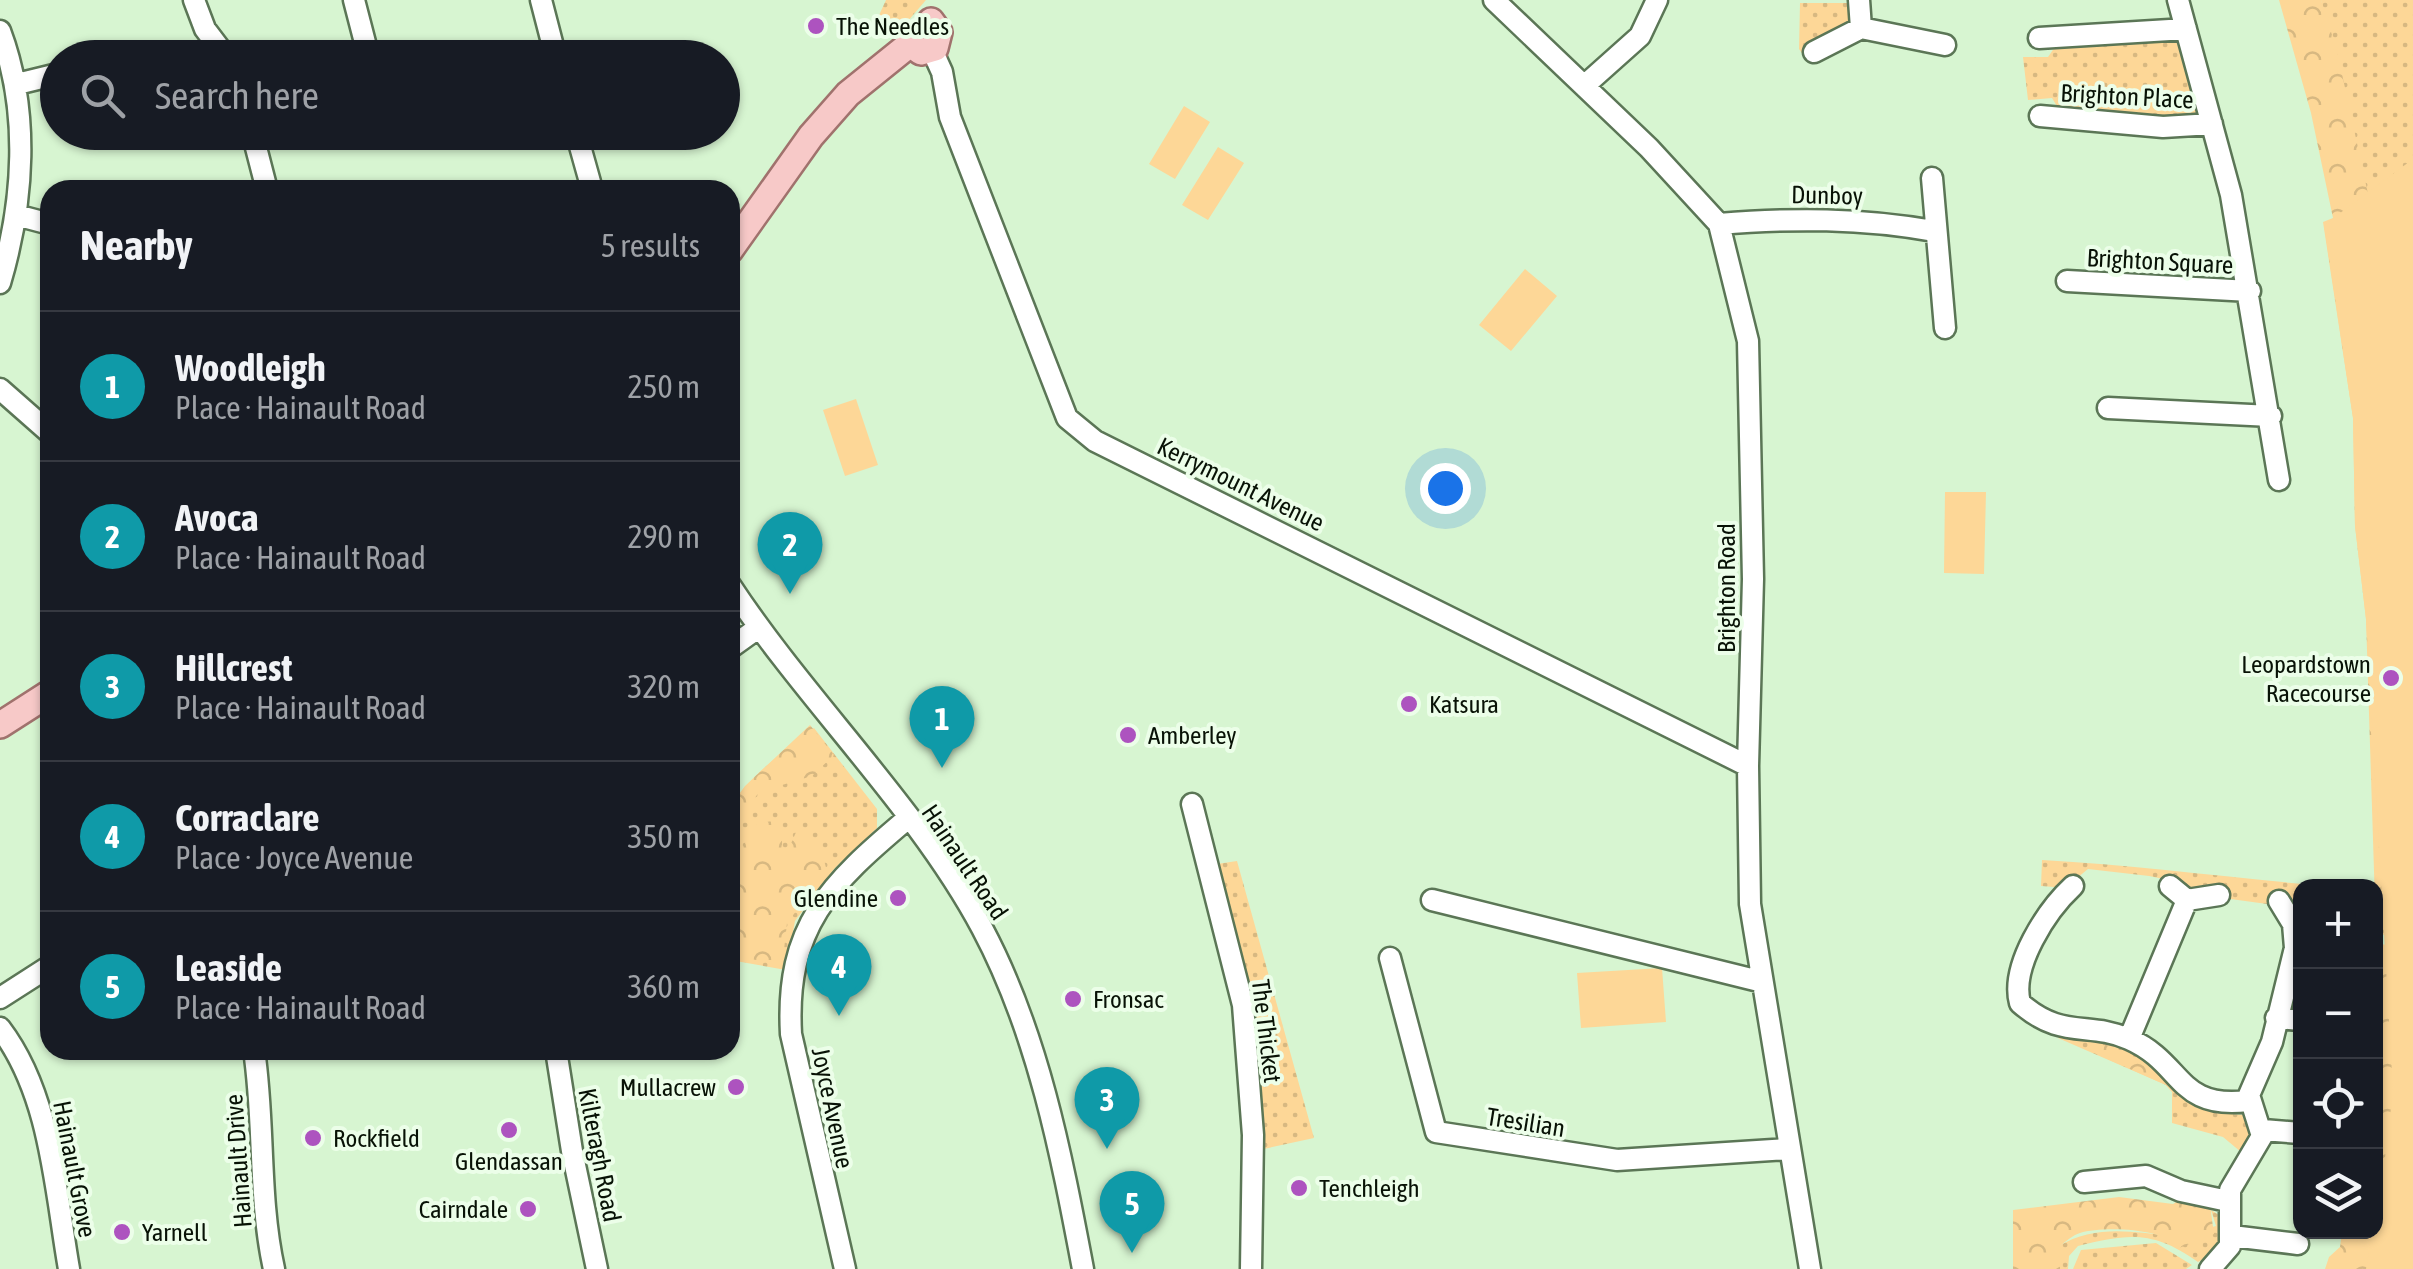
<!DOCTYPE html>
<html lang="en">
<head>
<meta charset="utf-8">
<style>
  :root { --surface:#171b24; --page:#242831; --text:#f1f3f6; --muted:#9ea1a6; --line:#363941; --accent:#7c3aed }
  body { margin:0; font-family:"Asap Condensed",sans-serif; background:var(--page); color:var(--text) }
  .controls { position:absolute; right:30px; bottom:30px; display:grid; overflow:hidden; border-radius:20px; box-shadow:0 2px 8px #0004 }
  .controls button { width:90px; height:90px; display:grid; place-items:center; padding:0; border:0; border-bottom:2px solid var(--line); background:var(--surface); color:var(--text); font:50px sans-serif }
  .you { position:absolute; left:1445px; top:488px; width:35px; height:35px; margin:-25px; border:8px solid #fff; border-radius:50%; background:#1a73e8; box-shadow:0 0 0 15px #1a73e833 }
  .badge { display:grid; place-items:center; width:65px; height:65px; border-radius:50%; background:var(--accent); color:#fff; font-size:32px; font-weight:700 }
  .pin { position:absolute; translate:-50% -82px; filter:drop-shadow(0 2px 5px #0008) }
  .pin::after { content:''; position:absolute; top:52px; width:35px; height:30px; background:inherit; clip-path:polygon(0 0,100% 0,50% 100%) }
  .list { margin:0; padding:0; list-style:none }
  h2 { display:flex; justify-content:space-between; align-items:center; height:130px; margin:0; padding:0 40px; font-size:42px }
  h2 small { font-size:32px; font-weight:400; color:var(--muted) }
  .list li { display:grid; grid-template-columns:65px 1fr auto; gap:30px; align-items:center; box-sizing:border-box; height:150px; padding:0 40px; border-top:2px solid var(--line) }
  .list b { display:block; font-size:38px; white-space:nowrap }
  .list p { margin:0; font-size:32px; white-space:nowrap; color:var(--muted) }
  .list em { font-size:32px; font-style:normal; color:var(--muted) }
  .icon { flex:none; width:55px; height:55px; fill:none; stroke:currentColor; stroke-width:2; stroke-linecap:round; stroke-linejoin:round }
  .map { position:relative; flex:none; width:2413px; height:1269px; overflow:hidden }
  .search { position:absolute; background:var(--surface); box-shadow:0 2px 8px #0004; left:40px; top:40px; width:700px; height:110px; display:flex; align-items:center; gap:25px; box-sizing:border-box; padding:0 35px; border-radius:55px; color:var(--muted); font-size:38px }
  .panel { position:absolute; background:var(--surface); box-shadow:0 2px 8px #0004; left:40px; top:180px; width:700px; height:880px; border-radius:30px }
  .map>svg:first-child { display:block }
</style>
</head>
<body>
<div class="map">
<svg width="2413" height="1269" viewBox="0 0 2413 1269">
  <defs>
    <pattern id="grass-dots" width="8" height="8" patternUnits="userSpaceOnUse" patternTransform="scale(2.5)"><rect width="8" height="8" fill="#fdd797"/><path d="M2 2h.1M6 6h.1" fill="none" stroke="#d7b881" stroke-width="1.8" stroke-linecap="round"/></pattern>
    <pattern id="forest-crowns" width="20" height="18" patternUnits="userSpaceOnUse" patternTransform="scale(2.5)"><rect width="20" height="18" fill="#fdd797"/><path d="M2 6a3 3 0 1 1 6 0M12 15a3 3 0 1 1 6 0" fill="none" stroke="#d7b881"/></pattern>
  </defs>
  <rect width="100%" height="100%" fill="#d7f5d1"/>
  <path fill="url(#grass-dots)" d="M886 0H926L895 36 875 24Z
    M2321 0H2413V686Z
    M1800 3H1850L1866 17 1809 44 1804 56 1799 49Z
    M2176 40 2200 111 2186 121 2060 111 2052 98 2028 100 2023 57H2048L2057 44Z
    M814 728 877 809V828L834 869 795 921 786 970 730 960V808C749 775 784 752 814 728Z
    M2042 860C2137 865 2231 878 2325 886H2300V910L2286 895 2267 904 2194 894 2173 881 2149 876 2088 869 2054 897V887L2041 886Z
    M1237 861 1314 1138 1259 1150 1217 864Z
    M2060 1034 2117 1042 2232 1114 2246 1115 2252 1136 2241 1152 2223 1137 2172 1123V1092L2166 1085 2058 1038Z
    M2211 1210 2219 1215C2223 1236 2219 1252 2198 1262 2154 1231 2130 1233 2078 1246L2069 1256 2068 1269H2060L2059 1246C2092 1225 2132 1231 2169 1236 2183 1238 2203 1229 2216 1226Z
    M2156 1243 2192 1265 2186 1269H2073L2081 1250Z"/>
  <path fill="url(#forest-crowns)" d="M2279 0H2321L2337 51 2383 263 2413 686V997L2403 1098 2376 1229V948L2377 944 2407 946 2408 937 2376 934 2366 619 2355 526 2353 418 2323 222 2333 218 2311 113Z
    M810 725 834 755 812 776 759 792 730 834V807L745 786Z
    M773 821 782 838V850L789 848 797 830 820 846 827 871 787 923 783 959 777 964 730 955C730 897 722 873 758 823Z
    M2103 1045 2127 1049 2132 1056 2151 1063C2156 1077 2166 1080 2172 1092L2166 1085 2085 1049Z
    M2119 1197 2173 1204 2183 1198 2210 1205 2214 1234 2179 1248C2165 1228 2104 1226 2080 1233 2073 1235 2065 1242 2060 1246V1269H2013V1210Z
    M2342 1232H2375L2368 1269H2325L2329 1257 2340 1247Z"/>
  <path fill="#fdd797" d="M1184 106 1210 122 1175 179 1149 164Z
    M1218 147 1244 163 1208 220 1182 205Z
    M2413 159V1269H2366L2372 1232H2376L2393 1091 2366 619 2355 526 2353 418 2324 225Z
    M1525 269 1557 296 1511 351 1479 325Z
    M856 399 878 465 845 476 823 410Z
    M1945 492H1986L1984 574 1944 573Z
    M1662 968 1666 1022 1581 1028 1577 973Z"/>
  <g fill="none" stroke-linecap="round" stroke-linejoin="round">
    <g stroke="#5b7656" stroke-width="25">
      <path id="minor" d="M194 0 205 29 227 58
        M354 0 369 58
        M541 0 556 58
        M1494 0 1649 148 1719 224 1748 341 1753 579 1748 766 1750 904 1810 1269
        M1859 0 1861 28
        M2178 0 2231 195 2279 480
        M0 31C30 111 24 202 0 283
        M2039 38 2186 29
        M932 50 942 72 950 117 1067 418 1095 441 1748 766
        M1814 52 1861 28 1945 45
        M17 84 58 74
        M1584 86 1640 36 1657 0
        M2040 116 2163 127 2212 124
        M252 132 267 190
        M388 132 389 137
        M576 132 590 182
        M1932 178 1945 328
        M16 215 50 224
        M1719 224C1793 218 1861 218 1934 231
        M2067 281 2250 291
        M0 389 50 433
        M2108 408 2271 416
        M730 585C806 701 918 808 982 928 1038 1033 1061 1153 1083 1269
        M730 648 758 628
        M1192 804 1243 1005 1253 1135 1251 1269
        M2073 886C2047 910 2010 966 2020 1003 2062 1040 2088 1021 2129 1039 2184 1063 2176 1110 2248 1101
        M2170 886 2187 900 2219 895
        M1432 900 1759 981
        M1390 958 1436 1132 1617 1160 1788 1149
        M0 998 50 966
        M2276 1018 2300 1020
        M0 1028C51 1095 55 1189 69 1269
        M2129 1039 2187 900
        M254 1050C265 1123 258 1196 274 1269
        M556 1050 572 1151 597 1269
        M2263 1130 2300 1133
        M2084 1182 2146 1176 2181 1191 2228 1201
        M2232 1236 2298 1244
        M845 1269 791 1034C785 926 830 884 907 819
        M2210 1269 2230 1246V1190L2262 1136 2249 1095 2272 1042 2295 948 2293 924 2279 901"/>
    </g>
    <g stroke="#a0726d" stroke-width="30">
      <path id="major" d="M910 44 921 52 935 48 939 32 931 21
        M730 250 811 136 848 94 910 44
        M0 725 50 693"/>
    </g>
    <use href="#minor" stroke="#fff" stroke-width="20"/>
    <use href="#major" stroke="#f7c9c8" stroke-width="25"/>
  </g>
  <g fill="#ad53bf" stroke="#ecfee9" stroke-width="4">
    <circle cx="816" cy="26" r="10"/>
    <circle cx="2391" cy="678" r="10"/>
    <circle cx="1409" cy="704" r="10"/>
    <circle cx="1128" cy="735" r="10"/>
    <circle cx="898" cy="898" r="10"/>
    <circle cx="1073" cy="999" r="10"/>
    <circle cx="736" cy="1087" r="10"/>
    <circle cx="509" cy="1130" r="10"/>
    <circle cx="313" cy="1138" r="10"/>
    <circle cx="1299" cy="1188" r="10"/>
    <circle cx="528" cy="1209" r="10"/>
    <circle cx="122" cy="1232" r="10"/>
  </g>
  <g text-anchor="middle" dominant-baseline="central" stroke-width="8" stroke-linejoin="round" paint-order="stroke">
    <g font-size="25" fill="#081206" stroke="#ecfee9" text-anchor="start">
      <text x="836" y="26">The Needles</text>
      <text x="2371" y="664" text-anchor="end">Leopardstown<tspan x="2371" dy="29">Racecourse</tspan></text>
      <text x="1429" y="704">Katsura</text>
      <text x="1148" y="735">Amberley</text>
      <text x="878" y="898" text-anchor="end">Glendine</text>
      <text x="1093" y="999">Fronsac</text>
      <text x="716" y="1087" text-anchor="end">Mullacrew</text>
      <text x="333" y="1138">Rockfield</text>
      <text x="509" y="1161" text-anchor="middle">Glendassan</text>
      <text x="1319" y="1188">Tenchleigh</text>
      <text x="508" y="1209" text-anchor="end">Cairndale</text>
      <text x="142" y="1232">Yarnell</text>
    </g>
    <g font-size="25" fill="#081206" stroke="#ecfee9">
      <text transform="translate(2127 96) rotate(3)">Brighton Place</text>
      <text transform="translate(1827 195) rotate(1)">Dunboy</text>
      <text transform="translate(2160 261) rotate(3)">Brighton Square</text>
      <text transform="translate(1241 484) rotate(26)">Kerrymount Avenue</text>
      <text transform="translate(1726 588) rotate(-90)">Brighton Road</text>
      <text transform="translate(965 862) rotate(56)">Hainault Road</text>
      <text transform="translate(1267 1031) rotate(83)">The Thicket</text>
      <text transform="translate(833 1108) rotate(78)">Joyce Avenue</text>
      <text transform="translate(1526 1122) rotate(9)">Tresilian</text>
      <text transform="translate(600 1155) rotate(79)">Kilteragh Road</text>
      <text transform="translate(238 1161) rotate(-94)">Hainault Drive</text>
      <text transform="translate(75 1169) rotate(79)">Hainault Grove</text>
    </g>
  </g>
</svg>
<div class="controls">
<button>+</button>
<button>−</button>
<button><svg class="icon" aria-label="locate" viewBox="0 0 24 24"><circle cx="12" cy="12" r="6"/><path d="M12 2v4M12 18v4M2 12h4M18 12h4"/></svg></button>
<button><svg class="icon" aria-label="layers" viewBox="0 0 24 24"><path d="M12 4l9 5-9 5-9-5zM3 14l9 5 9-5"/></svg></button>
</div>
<div class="you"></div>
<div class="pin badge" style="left:942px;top:768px;background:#0f9aa8">1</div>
<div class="pin badge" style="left:790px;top:594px;background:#0f9aa8">2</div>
<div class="pin badge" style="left:1107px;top:1149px;background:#0f9aa8">3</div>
<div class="pin badge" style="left:839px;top:1016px;background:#0f9aa8">4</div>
<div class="pin badge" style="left:1132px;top:1253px;background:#0f9aa8">5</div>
<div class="search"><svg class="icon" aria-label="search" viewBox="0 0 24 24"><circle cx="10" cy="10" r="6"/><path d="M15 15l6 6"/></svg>Search here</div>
<section class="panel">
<h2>Nearby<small>5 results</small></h2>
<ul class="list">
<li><span class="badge" style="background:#0f9aa8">1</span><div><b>Woodleigh</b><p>Place · Hainault Road</p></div><em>250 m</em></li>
<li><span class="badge" style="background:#0f9aa8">2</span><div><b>Avoca</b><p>Place · Hainault Road</p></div><em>290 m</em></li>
<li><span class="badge" style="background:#0f9aa8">3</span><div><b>Hillcrest</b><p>Place · Hainault Road</p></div><em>320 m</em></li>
<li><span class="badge" style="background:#0f9aa8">4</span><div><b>Corraclare</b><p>Place · Joyce Avenue</p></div><em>350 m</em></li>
<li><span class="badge" style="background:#0f9aa8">5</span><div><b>Leaside</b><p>Place · Hainault Road</p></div><em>360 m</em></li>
</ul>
</section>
</div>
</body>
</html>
